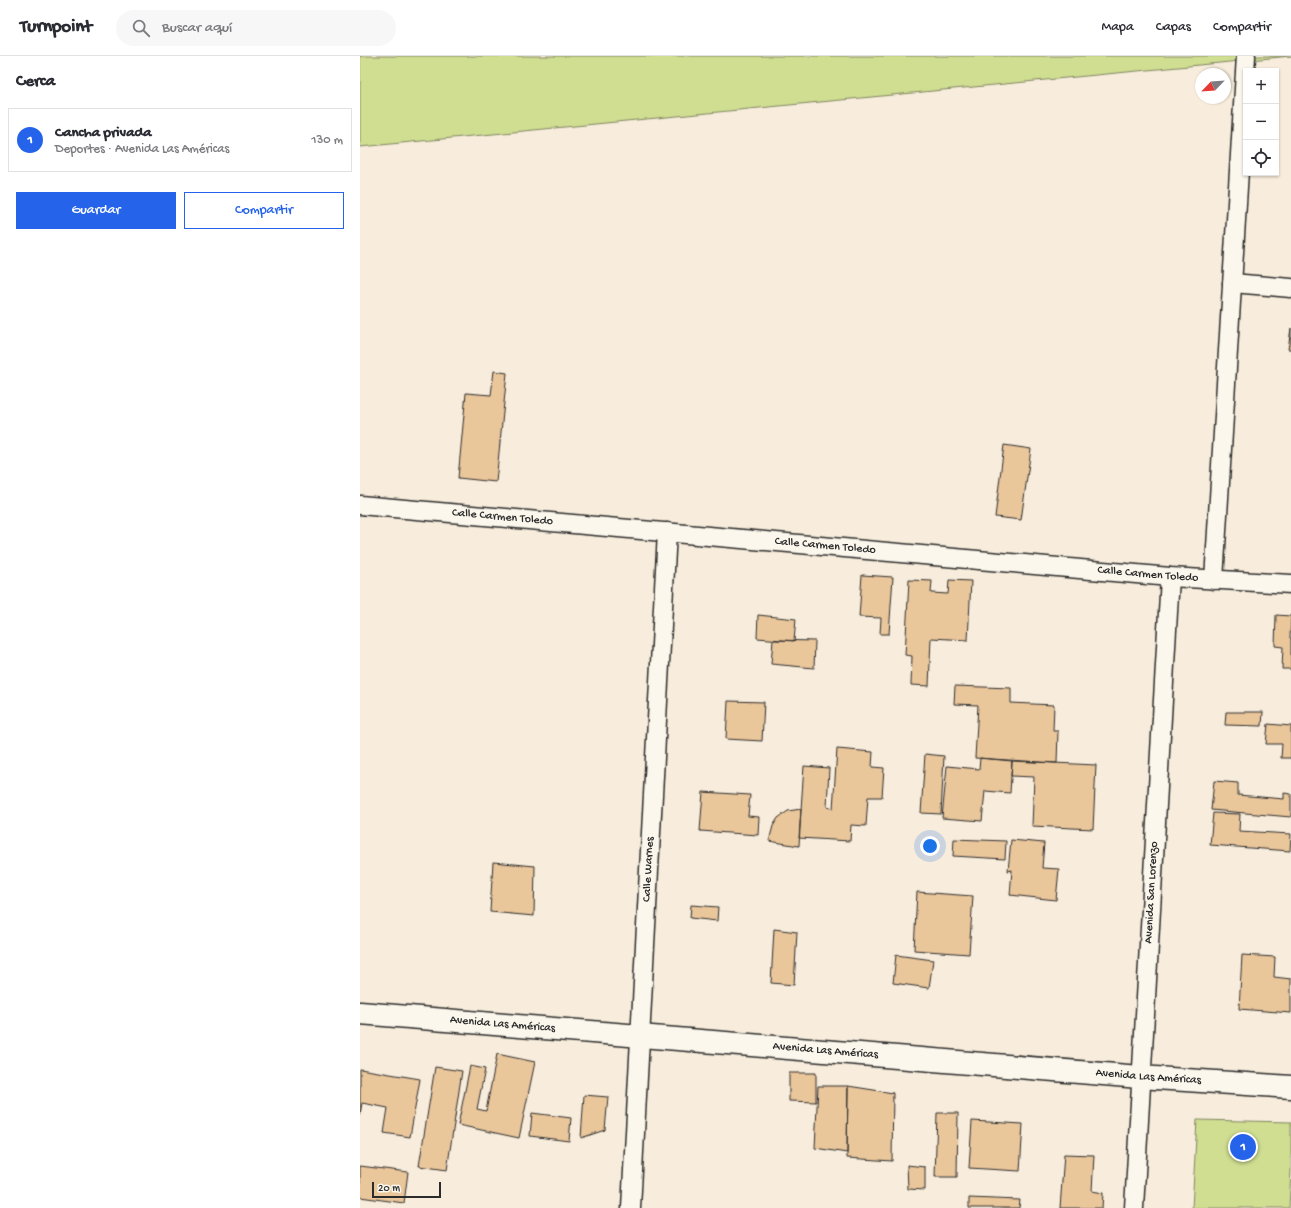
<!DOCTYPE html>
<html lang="es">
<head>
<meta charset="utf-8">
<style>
  :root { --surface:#fff; --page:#f7f7f7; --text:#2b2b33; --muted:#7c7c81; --line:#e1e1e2; --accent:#2563eb }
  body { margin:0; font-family:"Gochi Hand",sans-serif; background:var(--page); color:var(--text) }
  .controls { position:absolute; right:12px; top:12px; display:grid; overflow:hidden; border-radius:0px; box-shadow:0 1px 3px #0004 }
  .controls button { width:36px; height:36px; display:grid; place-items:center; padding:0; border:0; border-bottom:1px solid var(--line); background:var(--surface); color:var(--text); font:20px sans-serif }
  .compass { position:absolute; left:835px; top:12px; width:36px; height:36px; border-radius:50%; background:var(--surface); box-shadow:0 1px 3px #0004; rotate:245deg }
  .scale { position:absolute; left:12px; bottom:10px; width:69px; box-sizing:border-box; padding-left:4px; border:2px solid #2b2b2b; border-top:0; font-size:11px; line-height:14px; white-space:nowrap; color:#2b2b2b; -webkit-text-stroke:3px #fbf7ec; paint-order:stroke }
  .you { position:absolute; left:570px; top:790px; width:14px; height:14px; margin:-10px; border:3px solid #fff; border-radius:50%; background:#1a73e8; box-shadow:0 0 0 6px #1a73e833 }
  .badge { display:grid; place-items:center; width:26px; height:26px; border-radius:50%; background:var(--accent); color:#fff; font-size:13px; font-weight:700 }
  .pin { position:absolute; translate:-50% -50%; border:2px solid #fff; box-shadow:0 1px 4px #0006 }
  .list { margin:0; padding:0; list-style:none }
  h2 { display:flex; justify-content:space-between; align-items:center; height:52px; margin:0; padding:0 16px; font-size:17px }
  h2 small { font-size:13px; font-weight:400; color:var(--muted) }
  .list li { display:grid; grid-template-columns:26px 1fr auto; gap:12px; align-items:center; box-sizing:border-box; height:64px; margin:0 8px 8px; padding:0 8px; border:1px solid var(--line); border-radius:0px }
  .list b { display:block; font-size:15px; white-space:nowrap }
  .list p { margin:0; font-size:13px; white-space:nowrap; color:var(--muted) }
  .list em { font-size:13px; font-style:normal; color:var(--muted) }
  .actions { display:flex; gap:8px; padding:12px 16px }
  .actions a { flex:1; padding:9px 0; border:1px solid var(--accent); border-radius:0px; text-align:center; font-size:14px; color:var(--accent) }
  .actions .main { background:var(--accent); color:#fff }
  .icon { flex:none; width:22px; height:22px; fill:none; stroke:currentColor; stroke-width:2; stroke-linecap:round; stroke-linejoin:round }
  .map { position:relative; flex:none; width:931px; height:1152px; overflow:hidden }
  header { display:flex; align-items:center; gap:24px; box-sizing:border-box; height:56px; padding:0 20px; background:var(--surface); border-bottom:1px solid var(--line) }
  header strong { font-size:19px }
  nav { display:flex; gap:22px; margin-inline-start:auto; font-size:14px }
  .search { width:280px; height:36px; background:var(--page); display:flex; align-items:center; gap:10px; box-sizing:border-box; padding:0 14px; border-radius:22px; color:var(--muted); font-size:15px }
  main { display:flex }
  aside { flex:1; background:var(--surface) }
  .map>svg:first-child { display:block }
</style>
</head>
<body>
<header>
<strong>Turnpoint</strong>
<div class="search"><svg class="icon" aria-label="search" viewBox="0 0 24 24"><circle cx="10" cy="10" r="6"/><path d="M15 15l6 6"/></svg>Buscar aquí</div>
<nav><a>Mapa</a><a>Capas</a><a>Compartir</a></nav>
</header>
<main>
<aside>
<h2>Cerca<small></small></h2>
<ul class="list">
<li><span class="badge">1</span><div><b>Cancha privada</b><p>Deportes · Avenida Las Américas</p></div><em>130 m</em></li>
</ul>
<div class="actions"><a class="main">Guardar</a><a>Compartir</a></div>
</aside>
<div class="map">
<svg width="931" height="1152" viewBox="0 0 931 1152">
  <rect width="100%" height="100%" fill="#f8eddc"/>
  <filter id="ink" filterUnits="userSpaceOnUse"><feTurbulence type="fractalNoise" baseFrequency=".025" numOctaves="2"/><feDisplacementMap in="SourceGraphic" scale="8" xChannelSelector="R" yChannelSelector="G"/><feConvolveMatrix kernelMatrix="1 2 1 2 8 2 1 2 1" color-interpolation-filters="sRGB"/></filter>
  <g filter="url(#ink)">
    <path fill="#d0de92" stroke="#7e845e" d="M0 0H931L0 91Z
      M837 1064 931 1066V1115L929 1152H832Z"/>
    <path fill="#eac69b" stroke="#2b2b2b" d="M931 272V293H928Z
      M134 315 147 317 136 426 98 422 106 337 131 339Z
      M644 389 671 393 661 464 635 461Z
      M502 519 533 521 529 578H520L521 562 499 561Z
      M549 524 572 525 571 537 588 538 589 524 611 525 608 584 571 582 569 630 551 629 552 600 545 599Z
      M398 559 436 563 434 585 397 582Z
      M916 559 931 560 930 582H931V613H922L923 591 915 590Z
      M413 584 455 585 454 612 411 608Z
      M595 630 651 632V647L694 649 693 675H698L697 707 615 702 618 649 594 648Z
      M368 645 404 646 402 685 366 683Z
      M866 656H903L902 670 865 669Z
      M908 668 931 670V702H921L922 688H906Z
      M477 693 513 696 512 711 524 712 522 741H508L506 770 491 769 490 785 439 782 444 710 469 712 467 751 473 753Z
      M565 698 584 700 581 758 561 757Z
      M620 702 652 705 650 737 625 735 622 765 582 762 587 710 619 713Z
      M652 705 736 709 733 773 672 770 674 721 651 720Z
      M854 725 878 727V739L924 743V737L931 738V761L851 754Z
      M343 736 390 739 388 760 399 761 398 779 340 775Z
      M441 753 439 790 409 785 413 770 418 762 428 755Z
      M853 757 880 758 879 775 931 778 930 795 850 789Z
      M594 783 646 785 645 803 593 800Z
      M651 784 684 787 682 812 699 813 696 844 650 839 652 814 648 815Z
      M133 806 175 810 174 860 130 856Z
      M557 836 613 840 609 898 554 894Z
      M331 849 358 851 357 865 330 862Z
      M414 873 437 876 434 929 411 927Z
      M536 899 573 904 569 932 533 927Z
      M882 899 915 901 914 921 931 923V957L879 953Z
      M137 998 175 1006 159 1082 98 1069 110 1010 125 1013 117 1053 126 1055Z
      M75 1011 102 1015 87 1114 59 1110Z
      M0 1013 60 1023 50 1081 24 1077 28 1052 2 1047 0 1059Z
      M429 1017H456V1046L429 1045Z
      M458 1030H488L487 1097 455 1092Z
      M488 1030 533 1037 532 1105 487 1102Z
      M224 1039 248 1041 245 1074 221 1082Z
      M172 1057 211 1062 209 1085 170 1080Z
      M577 1057H598L597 1121H575Z
      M612 1065 663 1068 660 1115 609 1112Z
      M704 1098 734 1099 732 1135 743 1137 742 1152H700Z
      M547 1109 565 1111V1134L548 1133Z
      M0 1110 48 1116 44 1147 0 1141Z
      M609 1142 660 1144 659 1152H609Z"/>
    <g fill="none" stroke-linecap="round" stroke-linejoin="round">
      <g stroke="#2b2b2b" stroke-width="21">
        <g id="street">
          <path d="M872 227 931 232"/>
          <path id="s1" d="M0 449 810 521 931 528"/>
          <path d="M854 524 886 0"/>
          <path id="s2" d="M271 1152 307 476"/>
          <path id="s3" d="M774 1152 810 521"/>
        </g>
      </g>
      <g stroke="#2b2b2b" stroke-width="25">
        <g id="secondary">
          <path id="s4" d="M0 957 780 1021 931 1031"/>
        </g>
      </g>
      <use href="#street" stroke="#fbf7ec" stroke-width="18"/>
      <use href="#secondary" stroke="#fbf7ec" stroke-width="22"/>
    </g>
  </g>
  <g text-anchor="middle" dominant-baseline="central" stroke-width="3" stroke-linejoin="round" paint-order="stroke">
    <g font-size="12" fill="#2b2b2b" stroke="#fbf7ec">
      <text stroke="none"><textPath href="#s1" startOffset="143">Calle Carmen Toledo</textPath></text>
      <text stroke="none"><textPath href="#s1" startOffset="467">Calle Carmen Toledo</textPath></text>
      <text stroke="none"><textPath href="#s1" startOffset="791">Calle Carmen Toledo</textPath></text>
      <text stroke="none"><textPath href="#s2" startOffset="339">Calle Warnes</textPath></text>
      <text stroke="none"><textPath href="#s3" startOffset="316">Avenida San Lorenzo</textPath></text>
      <text stroke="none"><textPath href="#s4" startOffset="143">Avenida Las Américas</textPath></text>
      <text stroke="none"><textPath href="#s4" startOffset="467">Avenida Las Américas</textPath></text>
      <text stroke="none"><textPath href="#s4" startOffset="791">Avenida Las Américas</textPath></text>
    </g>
  </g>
</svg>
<div class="controls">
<button>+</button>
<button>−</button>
<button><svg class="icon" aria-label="locate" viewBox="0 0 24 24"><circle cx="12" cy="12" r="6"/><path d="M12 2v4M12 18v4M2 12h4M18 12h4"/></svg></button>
</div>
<svg class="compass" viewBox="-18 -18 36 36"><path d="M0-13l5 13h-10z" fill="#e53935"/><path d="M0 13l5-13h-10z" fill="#7c7c81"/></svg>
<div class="scale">20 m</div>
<div class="you"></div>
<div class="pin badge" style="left:883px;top:1091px">1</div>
</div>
</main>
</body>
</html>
